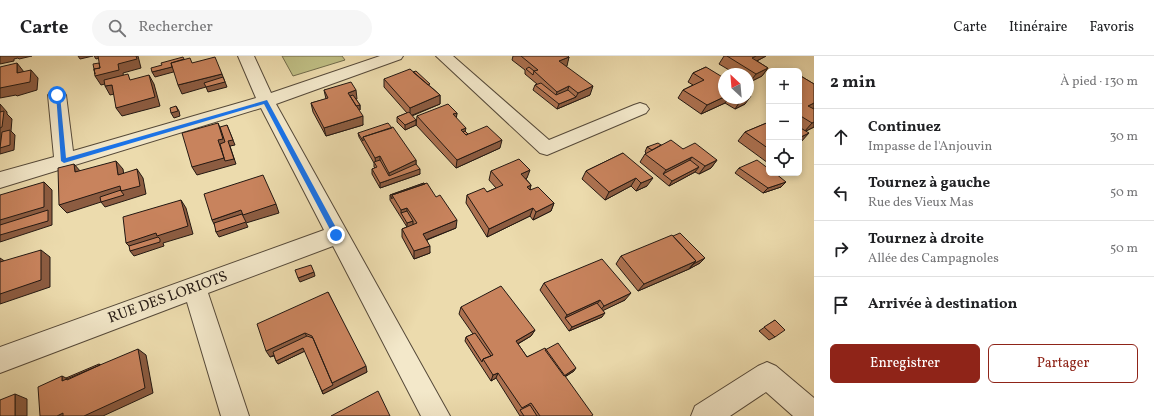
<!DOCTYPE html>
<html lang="fr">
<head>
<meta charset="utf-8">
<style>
  :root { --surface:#fff; --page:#f6f6f6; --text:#202124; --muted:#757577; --line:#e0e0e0; --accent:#8f2418 }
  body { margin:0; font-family:Vollkorn,serif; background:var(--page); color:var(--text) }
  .controls { position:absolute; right:12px; top:12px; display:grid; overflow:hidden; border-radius:6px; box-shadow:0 2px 6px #0003 }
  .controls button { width:36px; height:36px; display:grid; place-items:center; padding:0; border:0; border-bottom:1px solid var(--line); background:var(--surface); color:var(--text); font:20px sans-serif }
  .compass { position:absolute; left:718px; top:12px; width:36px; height:36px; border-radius:50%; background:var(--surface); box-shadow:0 2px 6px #0003; rotate:334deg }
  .stop { position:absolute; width:12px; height:12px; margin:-9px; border:3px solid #1a73e8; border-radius:50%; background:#fff }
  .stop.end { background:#1a73e8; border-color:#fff; box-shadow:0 1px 4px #0008 }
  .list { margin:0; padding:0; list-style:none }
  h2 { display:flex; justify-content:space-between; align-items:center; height:52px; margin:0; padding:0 16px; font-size:17px }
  h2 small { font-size:13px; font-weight:400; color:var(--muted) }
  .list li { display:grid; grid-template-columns:26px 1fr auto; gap:12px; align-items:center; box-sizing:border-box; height:56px; padding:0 16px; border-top:1px solid var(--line) }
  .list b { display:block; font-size:15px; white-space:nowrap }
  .list p { margin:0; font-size:13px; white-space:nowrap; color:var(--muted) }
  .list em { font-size:13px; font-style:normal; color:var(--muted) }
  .actions { display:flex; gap:8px; padding:12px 16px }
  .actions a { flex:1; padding:9px 0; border:1px solid var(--accent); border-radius:6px; text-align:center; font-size:14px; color:var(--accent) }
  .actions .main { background:var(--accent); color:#fff }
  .icon { flex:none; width:22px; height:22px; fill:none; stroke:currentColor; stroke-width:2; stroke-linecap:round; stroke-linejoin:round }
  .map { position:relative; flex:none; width:814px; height:360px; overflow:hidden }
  header { display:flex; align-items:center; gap:24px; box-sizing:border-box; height:56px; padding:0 20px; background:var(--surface); border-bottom:1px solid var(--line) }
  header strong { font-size:19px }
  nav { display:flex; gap:22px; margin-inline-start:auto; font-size:14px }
  .search { width:280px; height:36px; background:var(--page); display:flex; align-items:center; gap:10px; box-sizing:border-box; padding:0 14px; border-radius:22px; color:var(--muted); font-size:15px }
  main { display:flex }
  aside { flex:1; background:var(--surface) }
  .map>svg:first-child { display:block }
</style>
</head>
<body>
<header>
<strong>Carte</strong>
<div class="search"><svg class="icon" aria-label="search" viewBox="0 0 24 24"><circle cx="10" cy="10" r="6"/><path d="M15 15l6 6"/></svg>Rechercher</div>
<nav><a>Carte</a><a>Itinéraire</a><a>Favoris</a></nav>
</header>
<main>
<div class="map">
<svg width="814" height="360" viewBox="0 0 814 360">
  <rect width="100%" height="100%" fill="#ecdbad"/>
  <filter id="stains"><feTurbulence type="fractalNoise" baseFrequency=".005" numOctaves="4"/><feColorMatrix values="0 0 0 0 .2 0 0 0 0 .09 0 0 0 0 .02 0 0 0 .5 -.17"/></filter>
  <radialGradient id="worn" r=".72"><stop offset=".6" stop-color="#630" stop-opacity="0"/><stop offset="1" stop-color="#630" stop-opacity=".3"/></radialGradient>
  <path fill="#bfbe84" stroke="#716b4b" d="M282 0H342L345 4 293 20Z"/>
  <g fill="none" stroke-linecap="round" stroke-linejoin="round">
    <g stroke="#554939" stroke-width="2">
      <path id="street" d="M238 0H254L271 37 380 0H403L401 3 276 48 450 360H421L333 190 208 237 249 360H221L187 246 0 317V291L324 174 261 52 0 132V116L54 101 48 39 51 35 57 34 63 35 66 39 73 95 256 42Z
        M436 0H453L549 84 634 49 640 47 646 49 649 53 646 57 547 99 540 97Z
        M767 306 776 310 814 342V360H793L766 336 730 360H691L695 350 758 310Z"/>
    </g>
    <use href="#street" fill="#f3e8ca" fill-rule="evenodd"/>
  </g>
  <path fill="#ac7150" stroke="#231812" d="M513 0H568L569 1 566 10 590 39 557 53 533 34 535 29 537 28 525 18V14L512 4Z
    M724 0H766L757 5 768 12 762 20 750 26 748 25V18H736L719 8Z
    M706 11 724 42H748L745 48 735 53 725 47 701 58 678 42 683 34 693 29 688 26 693 17Z
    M799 19 814 28V52L813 53 814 71 806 75 801 86 799 87Z
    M384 23 430 30 440 39V48L412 60 416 69 405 74 397 66V61L407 57 384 31Z
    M324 34 357 43H356L360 49V54H359L363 69 326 80 313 56 311 47 326 43Z
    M457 57 456 62 465 75 468 78 500 92 456 112 416 69 417 60Z
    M769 66V106L768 107 738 85 745 76Z
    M358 77 416 104V108L420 118 380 132 372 118V113L375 112 374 111V107L359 81Z
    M661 89 683 93 717 104 711 112 699 118 695 116 669 130 640 106 645 98 646 97 645 96 647 91Z
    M623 97 647 130 636 135 631 130 605 144 582 123 586 115Z
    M739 112 781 131 763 137 735 117Z
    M491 115 527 122 526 123 531 129 530 133 531 134 554 147 551 155 533 164 530 160 487 181 466 147 467 139 487 136 496 132 489 124Z
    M424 127 456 172 427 184 430 197 414 203 402 181V173L407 171 390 144V139Z
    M621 200 700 207 689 213 638 235 616 208Z
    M544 227 625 244 603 254 602 261 569 275 540 234Z
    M328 236 367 316 323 338 305 295 278 308 276 305 274 300 270 301Z
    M461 251 535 274 531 280 518 288 527 301 545 293 574 315 565 321 591 360H520L496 322 491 325 465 285 466 281 473 278 459 258Z
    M775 264V281L769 284 759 275Z"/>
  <path fill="#8c5c41" stroke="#231812" d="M0 0H32L19 3 18 2 14 3V5L0 8Z
    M78 0H93L80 3Z
    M94 0H107L96 3Z
    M136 0H138L141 12 123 17 124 23 101 29 95 20 118 8Z
    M756 0H766L745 11 752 2Z
    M569 1 567 10 556 14 559 5Z
    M17 7 24 16 17 17Z
    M186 7 188 12 155 21 152 16Z
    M768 12 762 20 750 26 756 18Z
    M31 14 38 22 37 34 17 40 16 39 0 42V32Z
    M222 18 227 31 208 36 206 31 182 38 178 29Z
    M149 19 154 28 160 50 122 60 116 52Z
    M112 29 118 37 110 39 105 30Z
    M569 30 566 39 554 44 557 36Z
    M593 30 590 39 557 53 559 48 576 41 578 37Z
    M356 34 357 43 351 45 348 37Z
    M440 39V48L410 60V52Z
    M751 40 745 48 735 53 741 44 746 42H748V41Z
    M724 41V42H729L725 47 701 58 707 49Z
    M814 47V52L801 59 808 50Z
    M0 48 7 56V58L12 63 11 75 15 79 14 94 0 98Z
    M360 49V54L355 55V50Z
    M176 50 179 55 180 60 174 62 171 57Z
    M457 57 456 65 453 58Z
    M363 60V69L326 80 324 72Z
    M416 64V69L405 74V69Z
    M814 66V71L804 76 812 67Z
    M218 67 222 76 228 85 227 69 235 89 230 90 236 108 197 119 192 111 218 84Z
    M466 72 464 80 461 74Z
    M809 77 801 86 799 87V82Z
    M502 84 500 92 456 112 457 104Z
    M380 100V109H376L375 102Z
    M692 101 686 109 663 118 666 114Z
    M416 104V112L420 113V118L380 132V127L389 124V117Z
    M717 104 711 112 699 118 705 110Z
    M116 105 123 113 125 127 118 119Z
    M74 108 81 116H75Z
    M699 111 695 116 669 130 672 125Z
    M137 113 143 122 146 138 105 151 101 146 67 157 59 149Z
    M530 114 527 122 518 126 521 118Z
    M636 122 631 130 605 144 609 136Z
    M653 122 647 130 636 135 641 127Z
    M44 126 52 134V169L0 186V164Z
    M786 126 781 131 763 137 768 132Z
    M531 129 529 137 527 131Z
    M181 144 186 152 193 178 163 187 164 190 134 200 130 195 133 194 126 187Z
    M554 147 551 155 533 164 536 156Z
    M276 148 279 157 246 167 248 171 219 181 216 176V172L212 164 241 154Z
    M407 152V160L401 157V154Z
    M533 152 530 160 487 181 489 173Z
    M457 164 456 172 423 185V178Z
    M413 165V170L407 172V167Z
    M430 190V197L414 203V195Z
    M41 194 50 201V231L0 248V233Z
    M0 202 9 208 0 207Z
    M705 202 700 207 689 213 693 208Z
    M696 205 689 213 638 235 644 228Z
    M314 216 315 220 300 226 298 222Z
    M631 237 625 244 598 257 604 250Z
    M600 244 595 251 565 262 567 259Z
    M605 257 602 261 569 275 572 271Z
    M535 274 531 280 512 291 516 285Z
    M305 277 308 283 270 301 266 295Z
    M303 292 305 295 278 308 276 305Z
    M138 293 146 299 153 337 103 360H84Z
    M99 308 105 311 106 316 73 330 62 325V320L72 325 100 313Z
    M366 310 367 316 323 338 322 335 332 327Z
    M576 312 574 315 559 324 562 321Z
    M498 317 496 322 491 325 493 319Z
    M15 338 27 343V360H15Z
    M63 357 71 360H57Z"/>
  <path fill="#c8835d" stroke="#231812" d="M98 0H136L137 3 118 8 119 14 95 20 94 13 100 12Z
    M521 0H568L569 1 559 5 593 30 578 37 569 30 557 36 534 15 538 14Z
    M727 0H756L752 2 768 12 756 18Z
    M183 1 184 3 171 7 172 11 152 16 151 12 162 9 161 7Z
    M215 1 222 18 178 29 171 7 190 2 192 7Z
    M17 7V17L31 14 30 26 0 32V11Z
    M99 7 100 12 94 13 95 18 93 8Z
    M529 11 534 15 533 19 526 13Z
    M706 11 724 22V41L707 49 683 34 704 24 693 17Z
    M410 13 440 39 410 52 384 23Z
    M416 15 430 28 428 29 413 16Z
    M128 18 130 24 149 19 155 41 116 52 112 29 105 30 104 24Z
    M799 19 814 28V47L808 50 814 53V66L812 67 799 59Z
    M223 21 225 26 206 31 204 27Z
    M351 26 356 34 348 37 363 60 324 72 311 47 328 42 324 34Z
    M541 27 556 39 568 34 576 41 559 48 535 29Z
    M748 38 751 40 748 41Z
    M353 39 360 49 356 50 350 40Z
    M738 42H746L741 44Z
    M448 48 457 57 453 58 466 72 461 74 466 79 487 70 502 84 457 104 417 60Z
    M176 50 178 55 171 57 170 52Z
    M4 55 2 71 0 72V56Z
    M409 56 416 64 405 69 397 61Z
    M769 66V93L745 76Z
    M218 67 223 83 218 84 224 102 192 111 182 77Z
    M388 67 392 72 363 81V85L358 77Z
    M227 69 233 84 228 85 234 103 225 105 220 88 225 86 220 71Z
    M393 71 416 104 389 117 380 100 375 102 363 81Z
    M799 71 809 77 799 82Z
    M10 74V89L0 92 2 76Z
    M465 75 468 78 466 79 463 76Z
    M671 84 683 93 695 87 717 104 705 110 692 101 666 114 645 98Z
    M658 87 661 89 652 94 647 91Z
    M623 97 653 122 641 127 636 122 609 136 586 115Z
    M519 103 530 114 521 118 531 129 527 131 530 134 538 131 554 147 536 156 533 152 489 173 467 139 484 132 487 136 503 129 491 115Z
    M380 104 389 120 416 108 420 113 380 127 372 113 377 111 374 106Z
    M690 104 699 111 672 125 663 118Z
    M757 104 769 113V117H775L786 126 768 132 739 112Z
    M116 105 118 119 137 113 140 130 121 135 120 130 59 149 58 112 74 108 75 116Z
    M263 119 276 148 243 159 241 154 212 164 204 138Z
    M44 126V151L0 164V139Z
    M424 127 425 128 392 139V143L390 139Z
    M427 127 436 141 440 139 457 164 423 178 430 190 414 195 402 173 417 167 407 152 401 154 392 139Z
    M121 134V135L124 139 101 146 100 141Z
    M181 144 188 170 157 180 156 177 126 187 123 161Z
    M48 154V165L0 179V169Z
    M407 155 413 165 407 167 401 157Z
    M242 158 246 166 216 176 214 167Z
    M680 177 705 202 693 208 696 205 673 180Z
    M672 179 696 205 644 228 621 200Z
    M158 181 160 183V186L130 195 129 190Z
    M41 194V224L0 238V206Z
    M602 203 631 237 604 250 600 244 567 259 544 227Z
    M311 209 314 216 298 222 295 214Z
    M501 230 535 274 516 285 527 301 545 292 593 359 591 360H540L531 347 522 352 498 317 493 319 483 303 493 299 461 251Z
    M328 236 366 310 332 327 312 280 305 277 266 295 257 268Z
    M597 247 605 257 572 271 565 262Z
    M775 264 785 274 775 281 764 271Z
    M475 277 491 300 483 303 482 306 466 281Z
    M307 280 313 282 333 329 322 335 303 292 276 305 273 296Z
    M558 287 576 312 564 320 545 294Z
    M138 293 145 332 84 360H63V357L57 360H40L38 331 62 320V325Z
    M99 308 100 309 67 324 66 322Z
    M378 335 390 360H331Z
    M15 338V360H0V344Z
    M530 349 537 360H524L520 354Z"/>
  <path fill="#1a73e8" d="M56 38 60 39 66 102 267 44 340 179 339 181H334L264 48 64 107 61 105Z"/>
  <g text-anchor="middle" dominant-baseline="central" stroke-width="3" stroke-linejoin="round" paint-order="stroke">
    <g font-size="15" fill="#231812" stroke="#f3e8ca">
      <text transform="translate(168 242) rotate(-20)">RUE DES LORIOTS</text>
    </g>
  </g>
  <rect width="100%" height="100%" filter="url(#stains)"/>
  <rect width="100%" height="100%" fill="url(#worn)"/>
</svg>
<div class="controls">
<button>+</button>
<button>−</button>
<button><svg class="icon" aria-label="locate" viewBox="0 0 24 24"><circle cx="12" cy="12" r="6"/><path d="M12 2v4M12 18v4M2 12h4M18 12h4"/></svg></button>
</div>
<svg class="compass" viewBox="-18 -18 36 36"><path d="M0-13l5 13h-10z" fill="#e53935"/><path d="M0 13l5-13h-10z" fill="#757577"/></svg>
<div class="stop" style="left:57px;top:39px"></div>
<div class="stop end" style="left:336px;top:179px"></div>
</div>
<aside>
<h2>2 min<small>À pied · 130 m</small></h2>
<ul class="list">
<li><svg class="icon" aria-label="ahead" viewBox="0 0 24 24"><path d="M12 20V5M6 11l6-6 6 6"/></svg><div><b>Continuez</b><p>Impasse de l'Anjouvin</p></div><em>30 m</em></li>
<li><svg class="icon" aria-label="left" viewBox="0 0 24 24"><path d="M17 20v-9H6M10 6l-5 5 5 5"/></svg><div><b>Tournez à gauche</b><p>Rue des Vieux Mas</p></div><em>50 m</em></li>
<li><svg class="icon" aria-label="right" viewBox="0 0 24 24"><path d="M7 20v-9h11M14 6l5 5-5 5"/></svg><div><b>Tournez à droite</b><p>Allée des Campagnoles</p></div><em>50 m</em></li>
<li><svg class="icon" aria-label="arrive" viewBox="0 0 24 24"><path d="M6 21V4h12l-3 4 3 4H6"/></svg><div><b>Arrivée à destination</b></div></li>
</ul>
<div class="actions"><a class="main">Enregistrer</a><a>Partager</a></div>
</aside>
</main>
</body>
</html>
